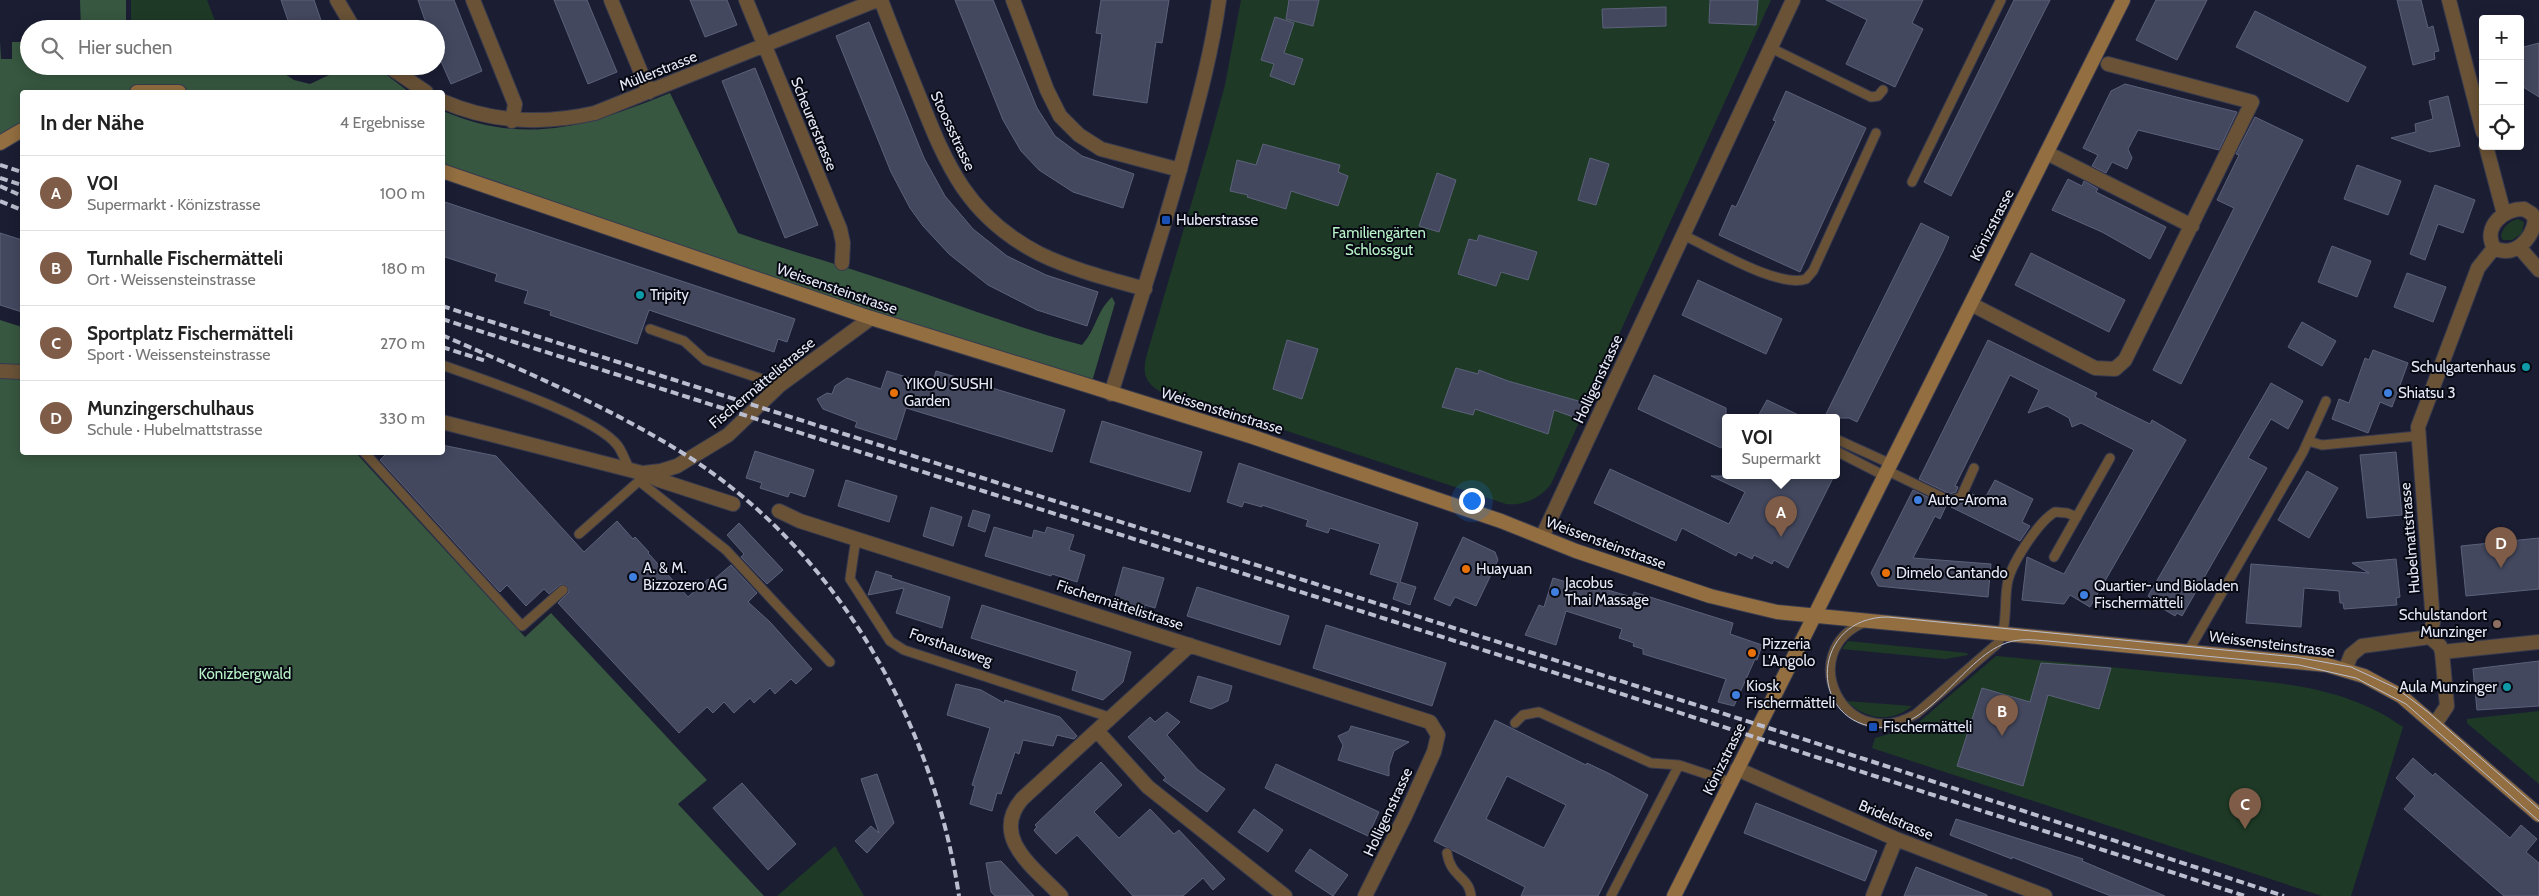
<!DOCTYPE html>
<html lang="de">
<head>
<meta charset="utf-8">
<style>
  :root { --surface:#fff; --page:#f2f2f2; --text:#222; --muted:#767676; --line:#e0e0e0; --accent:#7e5c48 }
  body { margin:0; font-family:Cabin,sans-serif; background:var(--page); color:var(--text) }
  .controls { position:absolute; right:15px; top:15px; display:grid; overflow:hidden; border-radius:5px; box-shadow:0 2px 12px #0003 }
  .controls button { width:45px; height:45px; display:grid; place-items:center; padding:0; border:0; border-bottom:1px solid var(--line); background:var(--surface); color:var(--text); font:25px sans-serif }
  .you { position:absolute; left:1471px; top:500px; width:18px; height:18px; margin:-12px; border:4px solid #fff; border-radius:50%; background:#1a73e8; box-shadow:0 0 0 8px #1a73e833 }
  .badge { display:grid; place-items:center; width:32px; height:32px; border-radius:50%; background:var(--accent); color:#fff; font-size:16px; font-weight:700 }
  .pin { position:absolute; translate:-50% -41px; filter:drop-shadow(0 1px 2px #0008) }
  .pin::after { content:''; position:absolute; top:26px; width:18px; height:15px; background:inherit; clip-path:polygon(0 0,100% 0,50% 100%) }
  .popup { position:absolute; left:1722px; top:414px; width:118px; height:65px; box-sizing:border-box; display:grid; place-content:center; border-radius:5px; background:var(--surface); filter:drop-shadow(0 1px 4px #0005); font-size:16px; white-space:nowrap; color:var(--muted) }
  .popup b { font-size:19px; color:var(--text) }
  .popup::after { content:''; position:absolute; left:50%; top:100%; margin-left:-10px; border:10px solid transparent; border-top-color:var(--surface) }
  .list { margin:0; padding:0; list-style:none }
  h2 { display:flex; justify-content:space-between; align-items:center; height:65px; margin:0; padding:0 20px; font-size:21px }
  h2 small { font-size:16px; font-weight:400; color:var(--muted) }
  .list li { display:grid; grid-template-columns:32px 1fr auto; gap:15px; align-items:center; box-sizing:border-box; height:75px; padding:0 20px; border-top:1px solid var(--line) }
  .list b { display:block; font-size:19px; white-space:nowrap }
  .list p { margin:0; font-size:16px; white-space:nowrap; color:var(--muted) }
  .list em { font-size:16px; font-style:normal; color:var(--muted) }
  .icon { flex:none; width:28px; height:28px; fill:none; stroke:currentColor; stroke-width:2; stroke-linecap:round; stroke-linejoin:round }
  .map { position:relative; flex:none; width:2539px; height:896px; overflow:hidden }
  .search { position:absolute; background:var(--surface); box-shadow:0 2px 12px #0003; left:20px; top:20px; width:425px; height:55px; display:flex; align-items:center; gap:12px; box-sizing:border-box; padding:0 18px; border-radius:28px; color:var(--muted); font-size:19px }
  .panel { position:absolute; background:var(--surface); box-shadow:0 2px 12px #0003; left:20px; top:90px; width:425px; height:365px; border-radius:5px }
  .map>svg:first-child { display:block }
</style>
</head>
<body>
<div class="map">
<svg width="2539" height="896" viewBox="0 0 2539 896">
  <rect width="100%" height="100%" fill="#1b1e33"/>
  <path fill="#1e3a26" d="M131 0H207L218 29H131Z
    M1241 0H1771L1551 484C1541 498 1523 506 1506 504L1260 422 1163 393C1144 383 1142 373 1147 354L1208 147 1225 85Z
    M2518 219 2524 222 2522 233 2512 240H2503L2501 236C2503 227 2509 221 2518 219Z
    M1848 641 1967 653 1968 655 1945 659 1842 649Z
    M1996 656C2057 662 2119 668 2181 674 2259 682 2337 680 2403 727L2351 896H2322L1872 748 1875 738 1903 730 1919 722Z
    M1846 701 1912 706C1890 724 1866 719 1846 701Z
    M2539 711V784L2467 723V719Z
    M835 846 864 896H777Z"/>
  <path fill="#375740" d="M80 0H126V29H81Z
    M0 41 1 59H12V42H29V66H273L294 80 310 84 348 66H375L409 92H199L177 90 22 92V128L0 141Z
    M670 93 738 233C783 249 827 261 872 276 942 298 1010 326 1082 345 1097 328 1096 312 1112 297L1115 303 1091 385 443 170V111C527 147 590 125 670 93Z
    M0 320 22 327V452L356 453 525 637 551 613 707 780 678 804 764 896H0Z"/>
  <path fill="#43485f" stroke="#5c617a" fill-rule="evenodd" d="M281 0H314L324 29H291Z
    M418 0H454L482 71 451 84 436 50V29H428Z
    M554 0H587L617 72 588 84Z
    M690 0H727L737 25 705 37Z
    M955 0H993L1037 108 1055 136 1082 156 1134 174 1123 208 1073 192 1039 170 1021 151 1003 120Z
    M1101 0H1169L1162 43 1156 42 1147 103 1093 95 1102 34 1096 33Z
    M1289 0H1319L1313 26 1286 19Z
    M1710 0H1758L1756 25 1709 23Z
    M1826 0H1923L1912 23 1923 29 1895 87 1846 64 1867 20Z
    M2014 0H2050L1951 196 1924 182Z
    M2156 0H2207L2177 60 2136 40Z
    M2397 0H2421L2428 28 2433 26 2436 39 2439 51 2434 52 2435 59 2413 65Z
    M1666 7V26L1603 28 1602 9Z
    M2255 11 2366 67 2348 102 2236 47Z
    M1275 17 1294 23 1284 53 1303 59 1294 85 1270 76 1274 64 1261 60Z
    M869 22 924 158 945 196 973 229 1007 256 1046 275 1098 292 1087 326 1037 310 988 285 949 254 923 226 910 208 891 172 836 36Z
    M2539 43V97L2520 85V48Z
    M755 68 818 225 785 238 722 81Z
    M2125 84 2192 101 2237 112 2219 150 2138 130 2128 149 2132 158 2127 169 2112 162 2106 173 2092 166 2098 155 2083 148 2111 91Z
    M1786 91 1866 128 1800 272 1719 235 1732 205 1736 207 1767 140 1776 121 1773 120Z
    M2448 96 2460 146 2430 152 2391 138 2416 132 2415 124 2433 119 2429 101Z
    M2255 117 2303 140 2181 384 2153 370 2234 208 2217 200 2239 155 2236 154Z
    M1263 144 1340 165 1338 172 1348 176 1338 206 1291 191 1286 209 1247 197 1248 195 1230 191 1237 160 1256 165Z
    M1590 158 1609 164 1596 205 1578 200Z
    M2357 165 2401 181 2388 215 2344 199Z
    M1437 173 1456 180 1439 232 1419 226Z
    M2068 179 2082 186 2084 181 2098 189 2096 192 2166 227 2150 259 2102 232 2052 210Z
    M2435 185 2475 200 2463 233 2438 224 2425 260 2410 254Z
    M442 201 795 319 787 342 778 339 774 352 649 310 637 344 550 315 551 311 524 303 528 291 495 281 497 274 442 256Z
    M1921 223 1949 237 1943 251 1857 422 1849 418H1824Z
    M0 233 22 240V312L0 305Z
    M1479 235 1537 252 1528 280 1501 272 1496 286 1458 274 1469 239 1477 241Z
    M2332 246 2371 261 2357 297 2318 282Z
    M2031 253 2125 300 2109 332 2015 285Z
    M2407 273 2446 287 2433 322 2394 307Z
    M1698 280 1782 319 1766 354 1682 315Z
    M2302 322 2336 341 2322 366 2288 347Z
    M1287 340 1318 349 1302 399 1273 389Z
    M1988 340 2097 393 2095 397 2150 424 2152 420 2186 440 2090 607 2070 595 2064 604 2022 600 2027 557 2064 574 2134 450 2081 423 2072 427 2069 418 2047 406 2028 413 2039 390 2010 375 1955 486 1958 487 1956 492 1950 494 1919 479Z
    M2373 350 2408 363 2392 407 2380 402 2368 433 2332 419 2339 399 2349 403 2365 358 2369 360Z
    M1456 368 1478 374 1479 370 1508 381 1582 402 1576 418 1554 410 1548 434 1475 409 1473 415 1442 407Z
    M887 371 932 385 936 371 1065 410 1052 452 906 408 896 440 855 427 857 422 823 409 817 399 827 393 832 394 835 386 847 378 881 389Z
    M1654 375 1726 408V437L1721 448 1638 409Z
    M2271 383 2303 401 2288 429 2271 419 2248 458 2267 468 2182 616 2177 613 2175 616 2152 602 2153 600 2148 596Z
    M1767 400 1805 418H1757Z
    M1102 421 1202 452 1190 492 1090 462Z
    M442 445 496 456 584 552 617 521 633 539 635 537 649 552 648 553 688 597 708 579 711 582 731 565 757 593 748 602 770 622 812 669 796 684 791 679 775 694 770 688 754 703 750 698 734 713 724 702 713 713 707 707 679 733 558 603 569 592 567 586 561 584 549 594 544 589 526 606 507 585 500 592 380 460 388 452H442Z
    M755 451 814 470 805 497 790 492 788 497 760 488 762 483 746 478Z
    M2396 452 2402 515 2367 518 2360 455Z
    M1239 463 1418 523 1400 582 1416 587 1410 605 1393 599 1398 583 1370 574 1380 544 1330 528 1328 533 1306 526 1308 520 1262 505V507L1244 502 1242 507 1227 502Z
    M1610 469 1729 524 1745 492 1711 476H1834L1788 568 1774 560 1772 564 1754 555 1752 559 1738 552 1736 556 1682 528 1676 541 1594 503Z
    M2307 471 2338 488 2309 538 2278 520Z
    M846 480 897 496 889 522 838 506Z
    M1995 480 2033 499 2022 522 2030 526 2020 541 1951 507 1965 502 1970 493 1984 500Z
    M1913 490 1946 506 1940 519 1935 516 1913 558 1991 564 1988 597 1878 586 1871 573Z
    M931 507 962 517 953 546 923 536Z
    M973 510 990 515 985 532 968 526Z
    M739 523 783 570 767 584 741 557 744 554 727 535Z
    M994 527 1032 538 1034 530 1045 533 1047 527 1074 535 1069 550 1085 555 1077 582 1052 574 1051 576 985 556Z
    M1463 537 1495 552 1498 560 1476 606 1455 597 1450 606 1434 599Z
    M2539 538V589L2466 596 2461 546Z
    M2396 559 2400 597 2396 598 2397 605 2344 609 2343 603H2340L2339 591 2304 588 2301 627 2246 623 2251 564 2369 573 2352 563Z
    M1123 567 1164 578 1155 608 1145 605 1144 609 1114 600Z
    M876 571 892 576 891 578 950 597 942 628 896 613 904 588 868 595Z
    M1553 578 1596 591 1597 587 1632 597 1634 592 1733 623 1730 634 1762 645 1757 660 1755 659 1734 706 1718 702 1726 679 1643 654V649L1633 646 1634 643 1619 638 1622 629 1566 611 1556 645 1525 635 1539 605 1544 607Z
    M1197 587 1289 616 1280 645 1187 616Z
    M982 605 1131 652 1123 682 1103 700 1072 690 1077 671 971 638Z
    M1326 625 1446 663 1432 706 1313 668Z
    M2539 661V706L2477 710 2473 669Z
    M2041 663 2111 668 2099 709 2048 695 2023 786 1957 766 1982 688 2030 702Z
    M1198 676 1232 686 1228 701 1211 709 1190 702Z
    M956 684 981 690 1004 703 1005 700 1060 717 1077 736 1074 739 1057 735 1053 746 1023 740 1019 754 1015 752 1001 794 997 793 992 811 970 804 975 786 972 785 990 728 947 715Z
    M1167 712 1180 722 1167 735 1198 770 1225 789 1207 812 1163 780 1166 778 1128 737 1150 717 1155 722Z
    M1495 720 1586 765 1587 763 1610 774 1648 795 1598 896H1521L1525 887 1434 841ZM1507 776 1566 805 1544 848 1486 819Z
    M1351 726 1409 742 1394 751 1389 766V776L1338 760 1343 745 1338 736 1349 731Z
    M2413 758 2433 776 2435 773 2510 838 2521 825 2537 839 2526 852 2539 863V896H2504L2404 809 2415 796 2396 778Z
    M1101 762 1122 785 1094 812 1119 838 1150 809 1174 834 1179 830 1225 879 1213 890 1203 878 1183 896H1133L1077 835 1056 854 1036 833 1034 830 1037 827 1035 825Z
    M1276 764 1379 812 1368 836 1265 788Z
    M877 774 894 823 867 853 855 841 871 826 879 833 861 779Z
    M742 783 796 844 768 870 713 808Z
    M1756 803 1877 851 1865 881 1744 833Z
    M1254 809 1283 830 1268 852 1238 832Z
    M1956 819 2083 859 2082 861 2165 896H2111L2012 857V859L1950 835Z
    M1310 849 1348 875 1333 896 1295 871Z
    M1001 861 1034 896H995L991 892 986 863Z
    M1916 867 1987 895V896H1904Z"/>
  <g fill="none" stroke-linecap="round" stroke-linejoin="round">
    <g stroke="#373a4f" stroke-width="11">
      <path id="service" d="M1771 48 1871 97 1878 96 1883 90
        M1912 182 2001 0
        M1683 235C1710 247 1779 289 1806 279L1813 271 1876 133
        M650 329 684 341 705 360 780 385
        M442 365C481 379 596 416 618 446 623 453 626 463 630 470
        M1836 439 1891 464
        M2308 441 2322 445 2417 436
        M1836 451 1885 476
        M364 452 522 626 563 590
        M1888 471 1950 501 1961 497 1974 468
        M642 473 639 481 726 550 830 662
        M579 534 639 481
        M856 538 850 579 890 641 904 650 1112 718
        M2054 557 2110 458
        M1865 622C1793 652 1845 756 1916 714L1997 644C2008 628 2004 605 2007 586 2009 566 2038 522 2055 512L2067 513 2077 517
        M2189 650 2303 452 2326 401
        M1515 723 1523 715 1539 712 1651 763 1679 765 1730 782
        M1447 853C1451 878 1469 876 1471 896
        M1611 896 1679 765"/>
    </g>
    <g stroke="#373a4f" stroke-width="16">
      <path id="pedestrian" d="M2442 652 2539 642"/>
    </g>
    <g stroke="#373a4f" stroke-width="16">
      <path id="minor" d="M337 0 354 29
        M473 0 515 104 512 121
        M611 0 649 92
        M746 0 840 229 843 243 842 263
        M881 0C893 32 906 64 919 96 947 167 968 217 1040 254 1073 270 1110 279 1145 289
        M1013 0 1047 90 1060 116 1079 135 1101 149 1180 170
        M2449 0 2483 132
        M388 66 426 92
        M442 101C492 123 542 125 595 113L877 0
        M2486 146 2504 214
        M2047 153 2192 226
        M2524 209 2532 214 2535 220C2532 239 2515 258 2494 248 2482 227 2504 208 2524 209Z
        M2519 247 2539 270
        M1971 304 2095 368 2115 369 2125 360 2252 102 2108 64
        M0 371 22 372
        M1111 394C1134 319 1159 245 1180 169 1195 113 1211 58 1219 0
        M442 422 642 473 659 480 733 504
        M643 473 661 471 677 466 728 435 780 385 871 318
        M779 511 800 521 1430 722 1438 735 1434 752 1405 816 1365 896
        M1542 537 1793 0
        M2430 637 2433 622 2418 427 2478 268 2494 248
        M2345 670 2351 655 2362 646 2430 637 2440 646 2442 652 2447 706 2435 724
        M1098 732 1148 787 1285 896
        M1737 769 1896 839 2045 896
        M1061 896C1036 869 989 838 1022 799L1190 645
        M1873 896 1896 839"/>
    </g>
    <g stroke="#373a4f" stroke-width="16">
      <path id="secondary" d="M137 92H179
        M0 143 22 130
        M442 171 871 318 1250 436 1501 521 1576 551 1710 596 1777 612 2327 665 2364 676 2401 696 2539 815
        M1674 896 2123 0"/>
    </g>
    <use href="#service" stroke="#695236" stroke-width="9"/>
    <use href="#pedestrian" stroke="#695236" stroke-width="14"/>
    <use href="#minor" stroke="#695236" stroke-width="14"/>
    <use href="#secondary" stroke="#926e40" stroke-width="14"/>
    <path stroke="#bbbece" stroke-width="1" d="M2539 809 2428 712 2396 688 2351 667 2296 657 1888 617C1812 617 1807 718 1875 727 1929 734 1960 660 2006 643 2020 638 2034 640 2048 641L2299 665 2356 678 2406 704 2539 821"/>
    <path stroke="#bbbece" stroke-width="4" stroke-dasharray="8 4" stroke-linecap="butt" d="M0 165 22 172
      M0 178 22 185
      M0 186 22 196
      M0 201 22 210
      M442 306 1800 738 2284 896
      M442 319 1628 696 2245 896
      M442 335C526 372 612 408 689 457 839 554 933 722 959 896
      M442 347 486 361"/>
  </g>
  <g fill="#1a4fb4" stroke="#070912" stroke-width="2">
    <rect x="1161" y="215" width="10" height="10" rx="2.5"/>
    <rect x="1868" y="722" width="10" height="10" rx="2.5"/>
  </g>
  <g fill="#0f9aa8" stroke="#070912" stroke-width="2">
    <circle cx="640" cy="295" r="5"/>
    <circle cx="2526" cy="367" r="5"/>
    <circle cx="2507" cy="687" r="5"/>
  </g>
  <g fill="#e8710a" stroke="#070912" stroke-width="2">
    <circle cx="894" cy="393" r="5"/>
    <circle cx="1466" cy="569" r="5"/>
    <circle cx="1886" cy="573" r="5"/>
    <circle cx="1752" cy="653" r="5"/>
  </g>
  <g fill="#3f7fe0" stroke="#070912" stroke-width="2">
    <circle cx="2388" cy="393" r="5"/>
    <circle cx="1918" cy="500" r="5"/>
    <circle cx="633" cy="577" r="5"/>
    <circle cx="1555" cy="592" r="5"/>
    <circle cx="2084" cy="595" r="5"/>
    <circle cx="1736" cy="695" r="5"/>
  </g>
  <circle fill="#8d6e63" stroke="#070912" stroke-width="2" cx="2497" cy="624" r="5"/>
  <g text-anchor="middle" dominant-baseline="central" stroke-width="4" stroke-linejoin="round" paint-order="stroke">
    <g font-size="15" fill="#e6e9f8" stroke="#070912">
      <text transform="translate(658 71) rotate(-22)">Müllerstrasse</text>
      <text transform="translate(814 124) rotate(68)">Scheurerstrasse</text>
      <text transform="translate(953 131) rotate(65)">Stoossstrasse</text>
      <text transform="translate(1992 225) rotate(-63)">Könizstrasse</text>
      <text transform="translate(837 289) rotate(19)">Weissensteinstrasse</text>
      <text transform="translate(1598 379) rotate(-65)">Holligenstrasse</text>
      <text transform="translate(762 383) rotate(-40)">Fischermättelistrasse</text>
      <text transform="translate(1222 411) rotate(17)">Weissensteinstrasse</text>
      <text transform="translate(2410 538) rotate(-95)">Hubelmattstrasse</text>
      <text transform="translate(1606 543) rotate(20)">Weissensteinstrasse</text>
      <text transform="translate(1120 605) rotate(18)">Fischermättelistrasse</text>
      <text transform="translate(2272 644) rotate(7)">Weissensteinstrasse</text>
      <text transform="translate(951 647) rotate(19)">Forsthausweg</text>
      <text transform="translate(1724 759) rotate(-64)">Könizstrasse</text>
      <text transform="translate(1388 812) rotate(-65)">Holligenstrasse</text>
      <text transform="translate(1896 820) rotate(23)">Bridelstrasse</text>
    </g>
    <g font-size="15" fill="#e6e9f8" stroke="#070912" text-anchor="start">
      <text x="1176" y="220">Huberstrasse</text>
      <text x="650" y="295">Tripity</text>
      <text x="2516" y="367" text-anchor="end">Schulgartenhaus</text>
      <text x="904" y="384">YIKOU SUSHI<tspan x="904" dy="17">Garden</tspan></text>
      <text x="2398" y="393">Shiatsu 3</text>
      <text x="1928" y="500">Auto-Aroma</text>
      <text x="643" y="568">A. &amp; M.<tspan x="643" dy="17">Bizzozero AG</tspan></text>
      <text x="1476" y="569">Huayuan</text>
      <text x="1896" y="573">Dimelo Cantando</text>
      <text x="1565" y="583">Jacobus<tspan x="1565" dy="17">Thai Massage</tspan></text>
      <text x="2094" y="586">Quartier- und Bioladen<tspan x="2094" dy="17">Fischermätteli</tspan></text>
      <text x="2487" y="615" text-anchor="end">Schulstandort<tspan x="2487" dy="17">Munzinger</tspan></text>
      <text x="1762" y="644">Pizzeria<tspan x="1762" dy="17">L'Angolo</tspan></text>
      <text x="1746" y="686">Kiosk<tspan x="1746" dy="17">Fischermätteli</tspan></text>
      <text x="2497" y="687" text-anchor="end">Aula Munzinger</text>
      <text x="1883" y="727">Fischermätteli</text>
    </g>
    <g font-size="15" fill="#b9f4c9" stroke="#070912">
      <text x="1379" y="233">Familiengärten<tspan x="1379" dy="17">Schlossgut</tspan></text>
      <text x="245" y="674">Könizbergwald</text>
    </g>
  </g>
</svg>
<div class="controls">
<button>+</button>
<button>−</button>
<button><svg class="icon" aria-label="locate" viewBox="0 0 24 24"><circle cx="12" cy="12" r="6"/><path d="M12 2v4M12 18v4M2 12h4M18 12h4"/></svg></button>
</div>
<div class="you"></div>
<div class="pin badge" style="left:1781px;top:537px">A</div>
<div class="popup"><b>VOI</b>Supermarkt</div>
<div class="pin badge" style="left:2002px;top:736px">B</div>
<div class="pin badge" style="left:2245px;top:829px">C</div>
<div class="pin badge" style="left:2501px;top:568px">D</div>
<div class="search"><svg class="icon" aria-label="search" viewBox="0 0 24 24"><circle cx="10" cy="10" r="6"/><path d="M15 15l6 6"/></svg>Hier suchen</div>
<section class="panel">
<h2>In der Nähe<small>4 Ergebnisse</small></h2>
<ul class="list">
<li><span class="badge">A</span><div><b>VOI</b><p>Supermarkt · Könizstrasse</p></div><em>100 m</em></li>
<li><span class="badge">B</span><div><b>Turnhalle Fischermätteli</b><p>Ort · Weissensteinstrasse</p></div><em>180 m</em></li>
<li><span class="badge">C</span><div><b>Sportplatz Fischermätteli</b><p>Sport · Weissensteinstrasse</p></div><em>270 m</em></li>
<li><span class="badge">D</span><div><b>Munzingerschulhaus</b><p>Schule · Hubelmattstrasse</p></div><em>330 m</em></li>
</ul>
</section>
</div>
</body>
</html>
